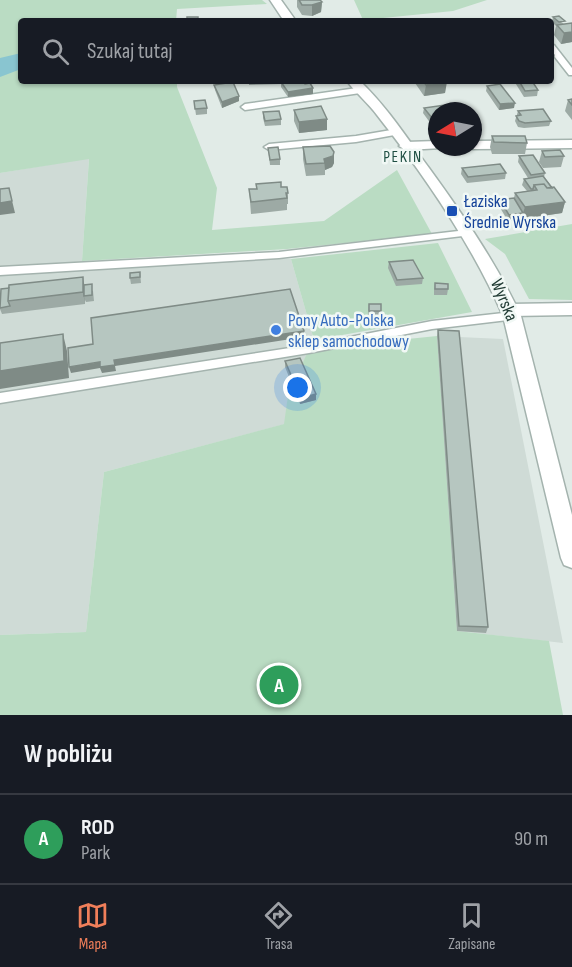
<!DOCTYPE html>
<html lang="pl">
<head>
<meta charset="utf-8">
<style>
  :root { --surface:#171b24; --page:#20242c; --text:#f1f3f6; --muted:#9ea1a6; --line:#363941; --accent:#f07f5a }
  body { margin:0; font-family:"Sofia Sans Condensed",sans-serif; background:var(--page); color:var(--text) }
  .compass { position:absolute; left:428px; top:102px; width:54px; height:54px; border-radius:50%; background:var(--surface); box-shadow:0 2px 4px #0004; rotate:260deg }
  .you { position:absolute; left:298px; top:388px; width:21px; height:21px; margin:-15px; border:4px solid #fff; border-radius:50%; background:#1a73e8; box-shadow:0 0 0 9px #1a73e833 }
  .badge { display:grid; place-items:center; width:39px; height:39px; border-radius:50%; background:var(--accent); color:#fff; font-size:20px; font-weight:700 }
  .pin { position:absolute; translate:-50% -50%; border:3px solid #fff; box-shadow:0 2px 6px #0006 }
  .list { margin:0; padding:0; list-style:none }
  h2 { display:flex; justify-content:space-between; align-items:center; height:78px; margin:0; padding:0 24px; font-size:26px }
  h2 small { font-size:20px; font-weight:400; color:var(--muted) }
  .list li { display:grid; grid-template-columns:39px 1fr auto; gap:18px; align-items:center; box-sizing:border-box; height:90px; padding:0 24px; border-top:2px solid var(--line) }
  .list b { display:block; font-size:22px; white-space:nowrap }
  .list p { margin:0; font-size:20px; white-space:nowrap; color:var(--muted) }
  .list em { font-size:20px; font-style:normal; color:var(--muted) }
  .icon { flex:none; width:33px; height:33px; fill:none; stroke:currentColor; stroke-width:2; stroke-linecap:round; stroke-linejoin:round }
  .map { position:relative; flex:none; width:572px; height:715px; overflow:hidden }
  .search { position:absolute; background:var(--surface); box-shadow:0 2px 4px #0004; left:18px; right:18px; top:18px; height:66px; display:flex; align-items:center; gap:15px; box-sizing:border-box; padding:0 21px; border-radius:6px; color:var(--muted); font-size:22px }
  .sheet { height:168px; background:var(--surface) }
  nav { display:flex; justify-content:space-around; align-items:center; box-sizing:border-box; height:84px; border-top:2px solid var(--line); background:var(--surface); font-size:16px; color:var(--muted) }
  nav a { display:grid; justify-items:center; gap:3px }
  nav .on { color:var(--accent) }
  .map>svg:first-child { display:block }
</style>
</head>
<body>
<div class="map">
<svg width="572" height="715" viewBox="0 0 572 715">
  <rect width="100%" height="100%" fill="#e1ebe7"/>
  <path fill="#cfdbd6" d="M89 158 82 261 291 259 314 340 288 394 285 424 104 472 86 632 0 635V173Z
    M437 336 503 339 563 643 457 631Z"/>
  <path fill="#badcc3" d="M0 0H262L267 4 177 9 176 21H21V81H177V87L217 188 212 230 324 221 397 170 432 234 287 249 82 261 89 159 0 173Z
    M354 0H487L453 11 363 20Z
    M572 224V300L529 299 505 254 485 239Z
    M438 243 472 312 314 340 291 259Z
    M437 336 457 631 549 641 563 715H0V635L86 632 104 472 284 424 288 395 309 349Z"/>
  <path fill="#89c5d0" d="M21 53V69L0 77V58Z"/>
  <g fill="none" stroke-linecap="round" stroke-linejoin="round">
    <g stroke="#a4b3ae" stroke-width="3">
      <path id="service" d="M551 45H554L572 68V75H569L551 52Z
        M364 87 368 90 367 92 245 110 241 107 245 104Z
        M397 129 400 130V134L356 142 269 150 264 147 269 144 356 136Z
        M467 230 472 233 471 235 279 258 0 275V267L279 252Z
        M512 312 518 316 516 319 432 329 309 353 0 403V393L309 345 432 321Z"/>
    </g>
    <g stroke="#a4b3ae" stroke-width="3">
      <path id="minor" d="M572 140V148L473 149 468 147H473V141Z
        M437 141V147L442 148 406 150 399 146 406 142Z
        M572 303V315L510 316 504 314 501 310 504 306 510 304Z"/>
    </g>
    <g stroke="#a4b3ae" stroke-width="3">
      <path id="tertiary" d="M270 0H281L296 21H284Z
        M347 81H360C387 107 407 138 429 168 463 215 496 262 521 316L572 515V568L564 565 561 558 503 316C473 246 424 175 377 115 368 103 356 93 347 81Z"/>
    </g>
    <use href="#service" fill="#fff" fill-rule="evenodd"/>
    <use href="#minor" fill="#fff" fill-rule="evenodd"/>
    <use href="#tertiary" fill="#fff" fill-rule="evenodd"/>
  </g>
  <path fill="#9daaa5" d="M297 0H320L322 2 321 12 312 16 302 15 297 7Z
    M553 17 564 24 572 23V42L561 44 554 35 556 26 552 22Z
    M551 50 555 55 552 65 551 66Z
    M249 81H281L313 94 288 97 281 87V84L249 85Z
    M415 81H446L445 93 424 96 415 83Z
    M514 81H532L538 90 537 96 524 97Z
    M214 85 239 96V101L222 108 215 90Z
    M487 86 514 108 499 110 486 91Z
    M572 99V120L565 111 568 100Z
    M194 101 207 108V114L196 115Z
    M424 108 437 111V124H431L423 113Z
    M294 110 327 130 299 133 294 121Z
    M518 111 551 121 549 126 524 128 518 127 515 121Z
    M263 112 281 119V125L265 126 263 118Z
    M492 136 527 143 525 154H492L490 147Z
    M303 147 334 163 332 167 325 170V175L306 176 303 159Z
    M268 148 280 159V165H270Z
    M542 151 564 156 561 167 543 168 539 162Z
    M519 156 545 173 544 177 565 202 562 213 508 221 499 206 500 200 514 198 515 193 527 191 522 185 524 179 528 178 518 162Z
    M462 168 506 173 505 179 467 183 461 174Z
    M256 184 281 187 288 193V204H287V210L251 214 249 189H256Z
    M389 262 423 278 422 284 396 286 388 268Z
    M140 272 141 283 131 284 130 278Z
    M435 283 448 289 447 295H434V290Z
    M84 285 93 291 94 301 86 302 85 300V304L2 314 0 309 1 289Z
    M369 304 381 311V317H368Z
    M438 330 488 627 486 633 457 631 437 336Z
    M285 361 316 400 300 404 285 367Z"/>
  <path fill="#7f8b86" d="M322 2 321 12 312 16V5Z
    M572 32V42L561 44 564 33Z
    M447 82 445 93 424 96 426 85Z
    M313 88V94L288 97V92Z
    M239 96V101L222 108V102Z
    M515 103 514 108 499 110 500 104Z
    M327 119V130L299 133V122Z
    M334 152V163L332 167 325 170 324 159Z
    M9 188 15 213 0 215V203Z
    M565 202 562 213 508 221 509 215 523 213 525 207Z
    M83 277 85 289 84 296 85 304 83 292Z
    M304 331V337L115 366 116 371 102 373 100 368 71 373 69 367Z
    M63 334 67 351 69 378 0 389V371Z
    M316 394V400L300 404 301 398Z"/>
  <path fill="#b6c6c0" stroke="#7f8b86" stroke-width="1.5" d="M299 0H320L322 2 312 5H302Z
    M559 16 565 21 559 22 553 17Z
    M187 17H198V21H187Z
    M572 23V32L564 33 557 25Z
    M284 81H303L305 84 310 83 313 88 288 92 281 82Z
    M423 81H446L447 82 426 85Z
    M519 81H532L538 90 525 91Z
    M233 82 239 96 222 102 214 85Z
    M500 84 515 103 500 104 487 86Z
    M572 99V105L568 100Z
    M205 100 207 108 195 109 194 101Z
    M445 105 450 111H437V118H432L424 108Z
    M321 106 327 119 299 122 294 110Z
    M543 109 551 121 525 123 519 121 516 116 521 115 518 111Z
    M279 111 281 119 265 121 263 112Z
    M492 136H525L527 143 494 142Z
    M330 146 334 152 333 156 324 159 325 163 306 164 303 147Z
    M278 147 280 159 270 160 268 148Z
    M560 150 564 156 545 157 542 151Z
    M533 155 545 173 531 175 519 156Z
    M500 164 506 173 468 177 462 168Z
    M543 176 552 188H547L544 184 534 185 533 189H531L524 179Z
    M281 182V187H287L288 193H286L287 198 251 202 249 189H257L256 184Z
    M544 184 547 188 554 187 565 202 525 207 515 193 537 190 534 185Z
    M9 188 12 201 0 203V189Z
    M514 198 523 213 509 215 500 200Z
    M413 260 423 278 397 280 389 262Z
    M140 272V277L130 278V273Z
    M83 277V292L8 301 9 285Z
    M435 283 448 284V289H435Z
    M92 284V295L84 296V285Z
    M9 288 8 301 10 306 0 308 1 289Z
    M290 289 304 331 114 360 115 365 100 367V362L69 367 68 348 93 344 91 318Z
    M369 304H381V311H369Z
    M438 330 459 331 488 627 459 626Z
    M63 334 64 361 0 371V343Z
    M300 358 316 394 301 398 285 361Z"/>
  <rect fill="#1a4fb4" stroke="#f1f8f5" stroke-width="2" x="446" y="205" width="12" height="12" rx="3"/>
  <circle fill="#3f7fe0" stroke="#f1f8f5" stroke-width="2" cx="276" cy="330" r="6"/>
  <g text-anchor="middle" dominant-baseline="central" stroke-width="5" stroke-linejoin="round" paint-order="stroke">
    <g font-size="16" letter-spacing="1.5" fill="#1e4e42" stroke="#f1f8f5">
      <text x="403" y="157">PEKIN</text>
    </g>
    <g font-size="18" fill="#164399" stroke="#f1f8f5" text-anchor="start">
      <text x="464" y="201">Łaziska<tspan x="464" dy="21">Średnie Wyrska</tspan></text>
    </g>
    <g font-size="18" fill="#223c35" stroke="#f1f8f5">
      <text transform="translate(504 300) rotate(67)">Wyrska</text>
    </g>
    <g font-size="18" fill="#366cbe" stroke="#f1f8f5" text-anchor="start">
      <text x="288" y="320">Pony Auto-Polska<tspan x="288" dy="21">sklep samochodowy</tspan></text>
    </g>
  </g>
</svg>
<svg class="compass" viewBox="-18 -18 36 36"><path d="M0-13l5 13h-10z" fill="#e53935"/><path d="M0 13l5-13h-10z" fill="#9ea1a6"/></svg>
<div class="you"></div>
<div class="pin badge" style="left:279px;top:685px;background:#2e9e5b">A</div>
<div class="search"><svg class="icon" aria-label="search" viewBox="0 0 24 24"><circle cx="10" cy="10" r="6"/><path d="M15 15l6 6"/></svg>Szukaj tutaj</div>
</div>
<section class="sheet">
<h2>W pobliżu<small></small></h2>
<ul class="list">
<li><span class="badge" style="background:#2e9e5b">A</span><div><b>ROD</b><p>Park</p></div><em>90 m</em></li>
</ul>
</section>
<nav>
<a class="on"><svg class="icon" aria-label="map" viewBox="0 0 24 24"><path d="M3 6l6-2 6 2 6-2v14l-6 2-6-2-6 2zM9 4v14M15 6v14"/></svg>Mapa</a>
<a><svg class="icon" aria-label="directions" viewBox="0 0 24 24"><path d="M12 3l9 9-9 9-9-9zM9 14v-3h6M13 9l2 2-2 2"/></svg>Trasa</a>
<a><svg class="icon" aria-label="saved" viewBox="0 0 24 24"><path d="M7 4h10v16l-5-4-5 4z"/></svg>Zapisane</a>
</nav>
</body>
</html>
